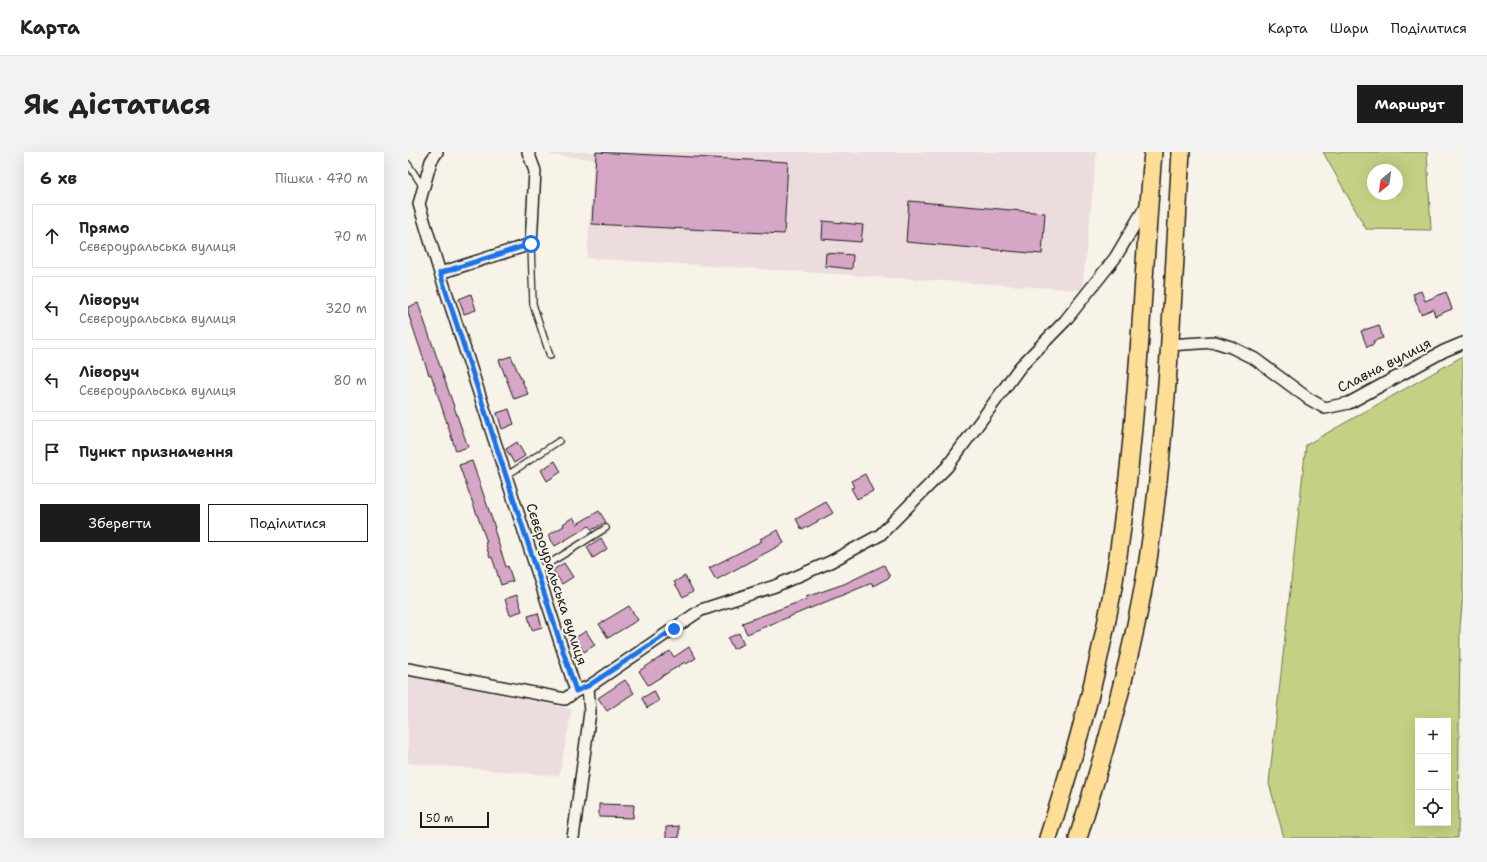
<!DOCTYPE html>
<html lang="uk">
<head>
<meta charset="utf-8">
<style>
  :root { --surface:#fff; --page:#f2f2f2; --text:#222; --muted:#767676; --line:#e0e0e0; --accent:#1c1c1c }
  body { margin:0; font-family:"Shantell Sans",sans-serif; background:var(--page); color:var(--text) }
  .controls { position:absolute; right:12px; bottom:12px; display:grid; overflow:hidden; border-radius:0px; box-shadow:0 4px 16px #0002 }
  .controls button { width:36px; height:36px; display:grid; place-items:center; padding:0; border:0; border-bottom:1px solid var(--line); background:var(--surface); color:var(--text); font:20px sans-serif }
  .compass { position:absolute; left:959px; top:12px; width:36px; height:36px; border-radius:50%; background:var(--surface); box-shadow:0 4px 16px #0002; rotate:209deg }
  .scale { position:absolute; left:12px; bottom:10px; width:69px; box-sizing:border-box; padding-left:4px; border:2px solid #1c1c1c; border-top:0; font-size:11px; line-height:14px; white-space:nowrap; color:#1c1c1c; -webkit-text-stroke:3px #f7f3e8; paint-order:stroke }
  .stop { position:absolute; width:12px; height:12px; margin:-9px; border:3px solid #1a73e8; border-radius:50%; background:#fff }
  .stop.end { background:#1a73e8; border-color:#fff; box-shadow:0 1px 4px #0008 }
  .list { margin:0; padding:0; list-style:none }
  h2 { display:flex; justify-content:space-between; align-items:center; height:52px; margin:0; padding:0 16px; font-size:17px }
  h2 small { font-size:13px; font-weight:400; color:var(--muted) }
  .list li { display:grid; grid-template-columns:26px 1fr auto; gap:12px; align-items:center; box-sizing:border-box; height:64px; margin:0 8px 8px; padding:0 8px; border:1px solid var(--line); border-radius:0px }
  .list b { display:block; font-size:15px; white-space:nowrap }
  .list p { margin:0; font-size:13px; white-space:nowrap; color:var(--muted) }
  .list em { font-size:13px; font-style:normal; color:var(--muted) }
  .actions { display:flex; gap:8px; padding:12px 16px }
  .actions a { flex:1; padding:9px 0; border:1px solid var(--accent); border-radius:0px; text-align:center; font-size:14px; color:var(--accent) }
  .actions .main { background:var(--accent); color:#fff }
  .icon { flex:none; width:22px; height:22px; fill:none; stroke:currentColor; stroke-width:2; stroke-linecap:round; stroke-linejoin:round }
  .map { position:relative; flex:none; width:1055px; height:686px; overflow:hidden; border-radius:0px }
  header { display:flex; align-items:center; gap:24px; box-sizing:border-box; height:56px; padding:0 20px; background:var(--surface); border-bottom:1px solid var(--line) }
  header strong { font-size:19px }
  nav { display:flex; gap:22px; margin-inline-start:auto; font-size:14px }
  .intro { display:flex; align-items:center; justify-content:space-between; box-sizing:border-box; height:96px; padding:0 24px }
  h1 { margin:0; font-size:28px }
  .button { padding:10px 18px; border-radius:0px; background:var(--accent); color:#fff; font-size:14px; font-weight:700 }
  main { display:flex; gap:24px; padding:0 24px }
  aside { flex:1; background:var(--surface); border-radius:0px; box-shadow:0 4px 16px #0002 }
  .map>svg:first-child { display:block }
</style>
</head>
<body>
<header>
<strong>Карта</strong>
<nav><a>Карта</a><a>Шари</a><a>Поділитися</a></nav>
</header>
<div class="intro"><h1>Як дістатися</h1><a class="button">Маршрут</a></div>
<main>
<aside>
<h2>6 хв<small>Пішки · 470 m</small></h2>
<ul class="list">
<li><svg class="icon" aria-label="ahead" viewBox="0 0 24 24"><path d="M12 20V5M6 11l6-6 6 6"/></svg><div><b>Прямо</b><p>Сєвєроуральська вулиця</p></div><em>70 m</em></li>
<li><svg class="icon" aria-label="left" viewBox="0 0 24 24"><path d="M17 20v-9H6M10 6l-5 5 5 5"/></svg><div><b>Ліворуч</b><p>Сєвєроуральська вулиця</p></div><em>320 m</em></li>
<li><svg class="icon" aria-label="left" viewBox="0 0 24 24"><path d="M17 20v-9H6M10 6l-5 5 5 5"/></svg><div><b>Ліворуч</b><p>Сєвєроуральська вулиця</p></div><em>80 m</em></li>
<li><svg class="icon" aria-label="arrive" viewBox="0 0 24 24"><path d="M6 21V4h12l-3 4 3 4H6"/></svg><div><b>Пункт призначення</b></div></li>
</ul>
<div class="actions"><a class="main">Зберегти</a><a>Поділитися</a></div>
</aside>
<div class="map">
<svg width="1055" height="686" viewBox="0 0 1055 686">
  <rect width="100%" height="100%" fill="#f7f3e8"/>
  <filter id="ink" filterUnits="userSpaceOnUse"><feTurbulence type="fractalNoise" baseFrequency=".025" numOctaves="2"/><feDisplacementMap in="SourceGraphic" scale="8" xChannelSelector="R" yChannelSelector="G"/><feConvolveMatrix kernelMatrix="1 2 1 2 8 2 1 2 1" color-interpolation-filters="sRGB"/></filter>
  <g filter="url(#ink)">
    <path fill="#eddcde" d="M142 0H689L674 138 179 106 186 7 142 3Z
      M0 524 164 557 151 624 0 611Z"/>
    <path fill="#c4d184" stroke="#707650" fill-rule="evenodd" d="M915 0H1019L1023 78 958 77ZM965 18H989V42H965Z
      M1055 204V444L1052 475 1050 686H876L861 631 898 293ZM1010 569H1040V671H1010Z"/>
    <path fill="#d5a6c6" stroke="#1c1c1c" d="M188 0 380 10 376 82 184 72Z
      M501 49 637 61 634 102 498 90Z
      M415 69 455 73 453 90 414 87Z
      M418 101 445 103 444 117 417 114Z
      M1013 139 1017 149 1038 140 1044 157 1027 164 1025 157 1013 162 1005 142Z
      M63 142 68 158 56 162 51 147Z
      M10 151 60 295 48 299 23 222 21 223 0 161V155Z
      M971 173 975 186 965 189 966 192 959 195 953 179Z
      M103 204 120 242 106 247 91 208Z
      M101 257 106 272 94 277 89 261Z
      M109 290 117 304 106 311 98 297Z
      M64 309 87 376 86 377 98 415 100 414 105 429 93 433 84 405 82 406 77 390H79L51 313Z
      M147 309 153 320 139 329 133 318Z
      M457 322 465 339 449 347 443 336 446 335 443 329Z
      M418 350 425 361 394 378 388 367Z
      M191 359 198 370 184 378 181 374 147 394 140 383 156 374 155 372 165 365 169 372Z
      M370 378 376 391 308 428 301 416 354 389 352 387Z
      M193 386 199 397 185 406 179 395Z
      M156 411 165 425 154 432 145 418Z
      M476 413 482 425 465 434 464 431 339 482 334 471 399 447 398 445 436 432Z
      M277 424 285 439 275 445 266 430Z
      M109 443 114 459 102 463 97 447Z
      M221 454 230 468 200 486 191 472Z
      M130 461 134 475 124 478 120 464Z
      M178 479 187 493 176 500 167 486Z
      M331 481 336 492 325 497 320 486Z
      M281 495 288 506 278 512 277 510 240 533 231 519 262 499 266 505Z
      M217 528 226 541 199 559 190 546Z
      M246 539 251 549 239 556 234 546Z
      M191 652 226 653 225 666 191 665Z
      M271 674V686H258V675Z"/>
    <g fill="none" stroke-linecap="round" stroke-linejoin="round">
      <g stroke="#1c1c1c" stroke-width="8">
        <path id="lane" d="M0 12 15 35
          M123 92 125 152 142 204
          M98 324 151 289
          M129 419 198 376"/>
      </g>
      <g stroke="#1c1c1c" stroke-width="14">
        <path id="street" d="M29 0 23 9 11 52 32 121 168 539 180 535 293 458 367 434 422 410 472 383 539 315 612 215 657 169 707 106 739 52
          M32 121 123 92 127 19 120 0
          M761 193 807 190 823 195 847 207 901 247 917 256 941 251 1036 199 1055 191
          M0 517 157 547 168 539
          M165 686 182 560 180 535"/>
      </g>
      <g stroke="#1c1c1c" stroke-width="20">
        <path id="primary" d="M640 686C670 593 696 501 710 404 730 270 734 135 745 0
          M670 686C698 595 725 503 740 408 760 273 765 136 773 0"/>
      </g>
      <use href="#lane" stroke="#f7f3e8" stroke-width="5.5"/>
      <use href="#street" stroke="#f7f3e8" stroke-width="11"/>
      <use href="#primary" stroke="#fedd96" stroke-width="17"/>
    </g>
  </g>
  <g fill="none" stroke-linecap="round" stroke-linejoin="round" filter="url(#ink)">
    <path stroke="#1a73e8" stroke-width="5" d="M123 92 32 121 168 539 180 534 266 477"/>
  </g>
  <g text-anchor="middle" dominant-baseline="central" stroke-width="4" stroke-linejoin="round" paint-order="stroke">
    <g font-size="14" fill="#1c1c1c" stroke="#f7f3e8">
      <text transform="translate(976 213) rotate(-27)">Славна вулиця</text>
      <text transform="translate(149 432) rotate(72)">Сєвєроуральська вулиця</text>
    </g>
  </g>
</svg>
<div class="controls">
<button>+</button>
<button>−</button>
<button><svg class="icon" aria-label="locate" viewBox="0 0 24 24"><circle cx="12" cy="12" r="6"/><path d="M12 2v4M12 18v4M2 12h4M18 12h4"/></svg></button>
</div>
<svg class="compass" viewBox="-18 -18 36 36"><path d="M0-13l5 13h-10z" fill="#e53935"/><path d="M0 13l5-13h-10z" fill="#767676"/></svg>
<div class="scale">50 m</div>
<div class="stop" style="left:123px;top:92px"></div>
<div class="stop end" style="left:266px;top:477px"></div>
</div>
</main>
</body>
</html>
